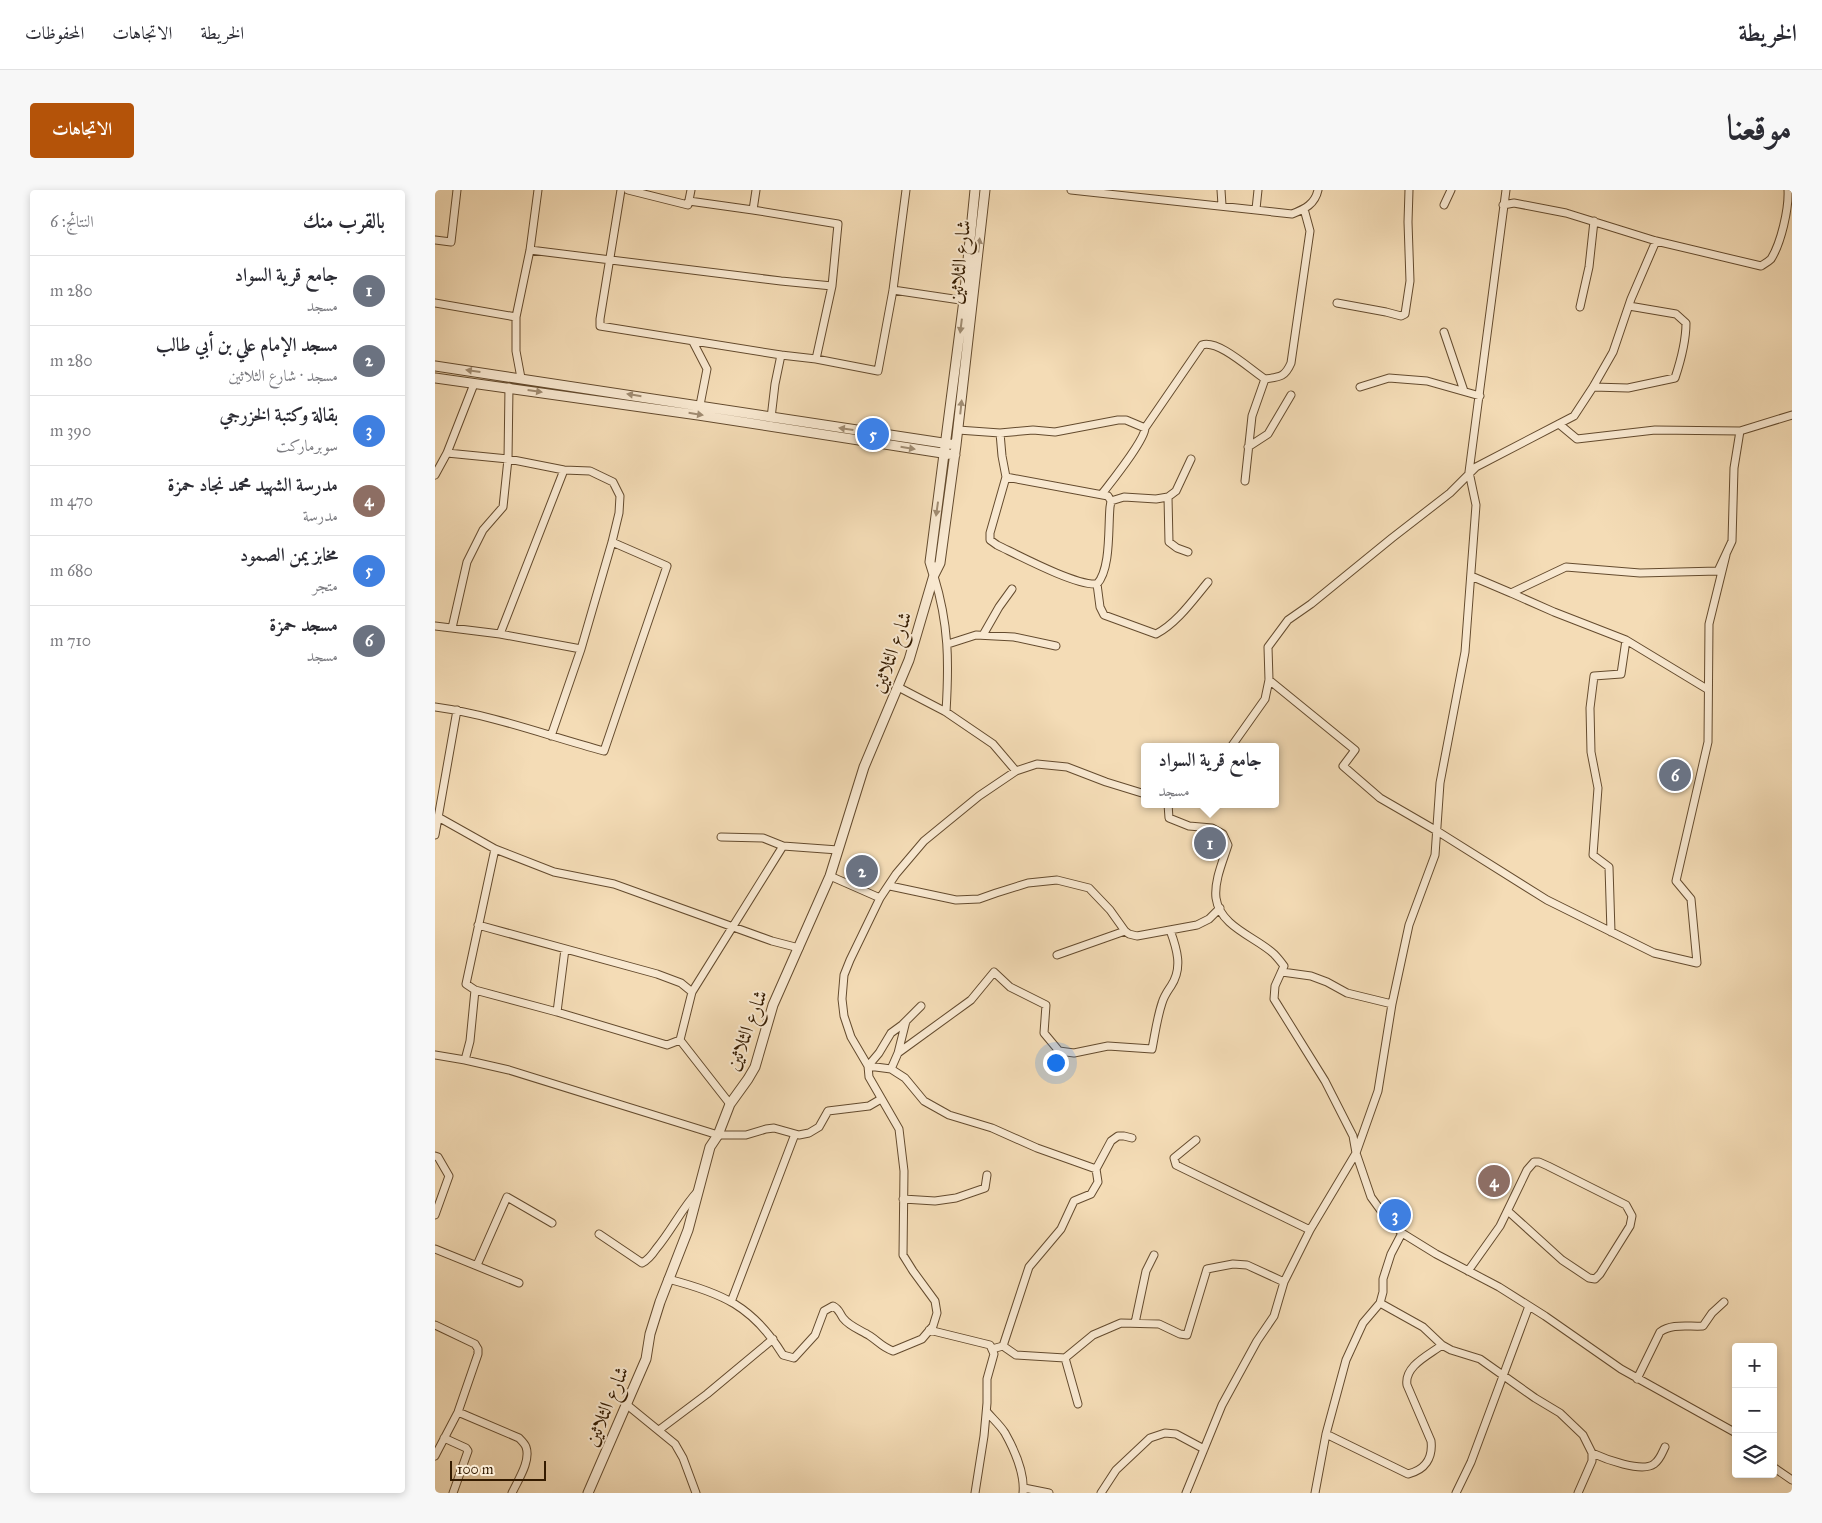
<!DOCTYPE html>
<html lang="ar">
<head>
<meta charset="utf-8">
<style>
  :root { --surface:#fff; --page:#f7f7f7; --text:#2b2b33; --muted:#7c7c81; --line:#e1e1e2; --accent:#b45309 }
  body { margin:0; font-family:"IM FELL Great Primer",Amiri,serif; background:var(--page); color:var(--text); direction:rtl }
  .controls { position:absolute; right:15px; bottom:15px; display:grid; overflow:hidden; border-radius:5px; box-shadow:0 2px 8px #0003 }
  .controls button { width:45px; height:45px; display:grid; place-items:center; padding:0; border:0; border-bottom:1px solid var(--line); background:var(--surface); color:var(--text); font:25px sans-serif }
  .scale { position:absolute; left:15px; bottom:12px; width:96px; box-sizing:border-box; padding-left:5px; border:2px solid #341b00; border-top:0; font-size:14px; line-height:18px; white-space:nowrap; color:#341b00; -webkit-text-stroke:4px #f8e8d0; paint-order:stroke }
  .you { position:absolute; left:620px; top:872px; width:18px; height:18px; margin:-12px; border:4px solid #fff; border-radius:50%; background:#1a73e8; box-shadow:0 0 0 8px #1a73e833 }
  .badge { display:grid; place-items:center; width:32px; height:32px; border-radius:50%; background:var(--accent); color:#fff; font-size:16px; font-weight:700 }
  .pin { position:absolute; translate:-50% -50%; border:2px solid #fff; box-shadow:0 1px 5px #0006 }
  .popup { position:absolute; left:706px; top:553px; width:138px; height:65px; box-sizing:border-box; display:grid; place-content:center; border-radius:5px; background:var(--surface); filter:drop-shadow(0 1px 4px #0005); font-size:16px; white-space:nowrap; color:var(--muted) }
  .popup b { font-size:19px; color:var(--text) }
  .popup::after { content:''; position:absolute; left:50%; top:100%; margin-left:-10px; border:10px solid transparent; border-top-color:var(--surface) }
  .list { margin:0; padding:0; list-style:none }
  h2 { display:flex; justify-content:space-between; align-items:center; height:65px; margin:0; padding:0 20px; font-size:21px }
  h2 small { font-size:16px; font-weight:400; color:var(--muted) }
  .list li { display:grid; grid-template-columns:32px 1fr auto; gap:15px; align-items:center; box-sizing:border-box; height:70px; padding:0 20px; border-top:1px solid var(--line) }
  .list b { display:block; font-size:19px; white-space:nowrap }
  .list p { margin:0; font-size:16px; white-space:nowrap; color:var(--muted) }
  .list em { font-size:16px; font-style:normal; color:var(--muted) }
  .icon { flex:none; width:28px; height:28px; fill:none; stroke:currentColor; stroke-width:2; stroke-linecap:round; stroke-linejoin:round }
  .map { position:relative; flex:none; width:1357px; height:1303px; overflow:hidden; direction:ltr; border-radius:5px }
  header { display:flex; align-items:center; gap:30px; box-sizing:border-box; height:70px; padding:0 25px; background:var(--surface); border-bottom:1px solid var(--line) }
  header strong { font-size:24px }
  nav { display:flex; gap:28px; margin-inline-start:auto; font-size:18px }
  .intro { display:flex; align-items:center; justify-content:space-between; box-sizing:border-box; height:120px; padding:0 30px }
  h1 { margin:0; font-size:35px }
  .button { padding:12px 22px; border-radius:5px; background:var(--accent); color:#fff; font-size:18px; font-weight:700 }
  main { display:flex; gap:30px; padding:0 30px }
  aside { flex:1; background:var(--surface); border-radius:5px; box-shadow:0 2px 8px #0003 }
  .map>svg:first-child { display:block }
</style>
</head>
<body>
<header>
<strong>الخريطة</strong>
<nav><a>الخريطة</a><a>الاتجاهات</a><a>المحفوظات</a></nav>
</header>
<div class="intro"><h1>موقعنا</h1><a class="button">الاتجاهات</a></div>
<main>
<div class="map">
<svg width="1357" height="1303" viewBox="0 0 1357 1303">
  <rect width="100%" height="100%" fill="#f4dcb6"/>
  <filter id="stains"><feTurbulence type="fractalNoise" baseFrequency=".004" numOctaves="4"/><feColorMatrix values="0 0 0 0 .2 0 0 0 0 .09 0 0 0 0 .02 0 0 0 .5 -.17"/></filter>
  <radialGradient id="worn" r=".72"><stop offset=".6" stop-color="#630" stop-opacity="0"/><stop offset="1" stop-color="#630" stop-opacity=".3"/></radialGradient>
  <g fill="none" stroke-linecap="round" stroke-linejoin="round">
    <g stroke="#644b2e" stroke-width="9">
      <path id="minor" d="M186 0 165 129V136L346 165 381 169 443 181 458 100 471 0
        M193 0 253 15 256 0
        M636 0 857 24C870 19 880 14 883 0
        M786 0 787 15
        M254 11 318 20 321 0
        M1009 15 1016 0
        M1068 15 1079 13 1131 23 1221 51 1326 76C1329 74 1333 72 1336 69 1346 53 1354 19 1353 0
        M821 19 823 0
        M318 20 403 34 397 96
        M0 50 16 52 22 0
        M95 60 346 91 397 96 381 169
        M458 100 532 111
        M0 113 81 127
        M902 113 951 122 966 126 970 124 975 91 973 32 974 0
        M1145 117 1154 77 1159 31
        M1009 142 1029 201
        M258 152 272 179 265 215
        M86 188 81 161V127L95 60 103 0
        M925 197 954 188 992 191 1045 206
        M1158 197 1193 198 1240 188C1246 170 1251 151 1251 133L1241 124 1194 116
        M336 228 340 194 346 165
        M1124 234 1142 249 1220 240 1305 241 1357 225
        M710 238 767 155C783 149 816 180 830 189 845 187 850 187 856 173L875 41 869 19
        M523 240 565 243 598 240 620 242 683 230H691L710 238C710 250 676 292 667 304
        M565 243 567 266 571 287 673 306 676 311 675 317C673 338 676 379 662 394 641 396 583 365 562 355L555 350V343L571 287
        M813 257 833 244 856 205
        M12 263 73 269 129 280 155 281 178 292 185 306 184 323 177 352 146 459 116 546
        M0 285 12 263 39 194
        M810 291 817 226 830 189
        M733 307 734 352 742 358 753 362
        M676 311 689 307 721 309 733 307 741 301 756 269
        M499 386C514 435 514 472 511 522
        M1036 386 1076 403 1131 377 1205 383 1283 381 1297 351 1299 278 1305 241
        M662 394 665 417 669 425 721 444C742 433 758 410 773 392
        M1076 403 1119 422 1191 450 1186 484 1159 486 1155 518 1156 562 1163 598 1158 665 1174 677 1176 742
        M0 436 65 444 146 459
        M17 438 32 372 48 340 68 317 73 269 74 197
        M65 444 129 280
        M548 445 564 417 577 399
        M1191 450 1272 499
        M513 454 541 445 579 447 621 456
        M834 490 920 560 908 576 945 608 1002 641 1112 710 1219 763 1262 773 1256 709 1241 691 1273 552 1274 434 1291 365
        M463 497 511 522 558 554 581 581
        M0 517C58 525 113 546 169 561L232 376 177 352
        M796 557 830 509 834 490 833 457 853 430 876 414 957 348 1015 303 1041 277 1139 226 1158 197 1178 162 1196 109 1221 51
        M733 614 734 628 754 636 777 638 788 644 793 655C788 671 779 691 781 708 785 737 821 747 839 764 843 768 846 772 849 776L840 796 839 809 890 891 918 946 921 963 936 1007 952 1029 967 1043 1001 1064 1064 1097 1110 1126 1186 1179 1301 1243
        M3 627 60 659 119 682 179 694 337 751 364 758
        M0 645 22 520
        M286 647 328 648 348 656 403 660
        M395 686 445 708
        M455 696 521 710 544 709 561 703 593 693 622 690 654 698 675 720 690 741 694 744 702 746 762 735 774 729 785 718
        M43 735 222 784 246 793 257 802
        M622 765 690 741
        M847 782 876 786 892 792 912 803 957 814
        M40 800 122 822 232 855 245 850
        M122 822 130 759
        M471 831 463 863 536 810 559 782 575 797 611 815 609 843 624 861 639 863 673 856 717 859C720 844 722 828 727 813 729 806 732 802 736 796 748 778 742 759 735 740
        M0 865 30 870 35 851 40 800 31 794 60 659
        M30 870 74 880 283 945H311L331 939 339 938 364 945 374 943 384 937 393 921 434 916 446 909
        M433 876 444 863 456 843 467 835 486 816
        M433 876 456 879 463 863
        M456 879 470 888 489 911 514 925 557 938 602 958 661 979
        M295 914 245 850 257 802 348 656
        M761 950 739 968 741 975 875 1040
        M0 966 3 967 14 986 0 1025
        M468 1009 500 1011 521 1008 550 998 552 985
        M164 1044 207 1073C213 1070 217 1065 221 1059 237 1040 247 1018 263 1001
        M0 1059 84 1093
        M42 1075 72 1007 117 1033
        M1033 1081 1065 1036 1092 980 1099 972H1104L1113 976 1191 1015 1197 1026 1195 1036 1165 1084 1160 1089 1154 1088 1127 1070 1074 1022
        M233 1089C287 1103 318 1116 348 1165L359 1168 380 1145 389 1121 398 1116C404 1119 404 1122 408 1128 415 1137 426 1140 435 1146 444 1152 447 1157 458 1161L487 1149 498 1136 502 1123 500 1111 478 1081 468 1065 469 981 464 939 434 887 433 876 416 847 409 826 407 809 409 785 415 770 445 708 461 684 489 651 544 606 581 581 602 574 632 577 671 592 710 604
        M296 1112 360 944
        M945 1113 988 1137 1007 1155 1016 1160 1045 1169 1100 1208 1125 1223 1148 1245 1157 1263V1271L1143 1303
        M700 1133 711 1081 719 1065
        M0 1135 40 1154 43 1159V1164L23 1222 0 1266
        M494 1140 555 1155 559 1164 552 1189V1213L549 1246 540 1303
        M568 1156 594 1077 626 1039 639 1011 656 1004 663 992 661 979 676 951 683 946H689L697 948
        M557 1159 568 1156 581 1165 630 1168 643 1214
        M630 1168 658 1145 686 1133 724 1134 745 1144 752 1145 772 1079 798 1074 812 1075 849 1092
        M1202 1189 1225 1142C1237 1133 1254 1137 1268 1136L1277 1123 1289 1112
        M191 1214 240 1254 248 1268 261 1303
        M23 1222 84 1248C87 1251 90 1254 91 1257 96 1271 83 1290 77 1303
        M552 1222C557 1228 565 1235 570 1243 579 1259 590 1284 588 1303
        M224 1240 272 1204 338 1149
        M891 1244 973 1284C990 1280 998 1268 996 1251L972 1195C969 1176 994 1165 1007 1155
        M9 1248 31 1258 33 1261 18 1303
        M1157 1263C1170 1269 1207 1283 1219 1274 1225 1270 1227 1263 1230 1257
        M1338 1277 1357 1290
        M589 1298 614 1303
        M666 1303 681 1280 715 1248 730 1243 741 1244 769 1259
        M751 1303 787 1215 822 1151 839 1126 849 1092 875 1040 921 963 943 901 957 814 974 735 1000 665 1005 593 1030 462 1041 315 1034 282 1071 0
        M880 1303 891 1244 911 1170 928 1133 945 1113 948 1102V1089L956 1064 967 1043
        M1021 1303 1036 1272 1094 1116"/>
    </g>
    <g stroke="#644b2e" stroke-width="11">
      <path id="tertiary" d="M0 176 521 255
        M0 188 263 225 520 265
        M499 385 495 372 529 110 540 0
        M153 1303 211 1169 215 1144 225 1112 253 1040 275 957 283 945 295 914 313 889 320 877 338 815 395 686 429 577 474 470 499 385 505 373 521 255 550 0"/>
    </g>
    <use href="#minor" stroke="#f8e8d0" stroke-width="7"/>
    <use href="#tertiary" stroke="#f8e8d0" stroke-width="9"/>
  </g>
  <defs><path id="oneway-solid" d="M-6-.8H1V-3.2L6.5 0L1 3.2V.8H-6Z" transform="scale(1.25)"/></defs>
  <g fill="#a08c72">
    <use href="#oneway-solid" transform="translate(544 55) rotate(-84)"/>
    <use href="#oneway-solid" transform="translate(526 136) rotate(97)"/>
    <use href="#oneway-solid" transform="translate(38 181) rotate(-172)"/>
    <use href="#oneway-solid" transform="translate(100 201) rotate(8)"/>
    <use href="#oneway-solid" transform="translate(199 205) rotate(-171)"/>
    <use href="#oneway-solid" transform="translate(526 217) rotate(-84)"/>
    <use href="#oneway-solid" transform="translate(261 224) rotate(9)"/>
    <use href="#oneway-solid" transform="translate(411 239) rotate(-172)"/>
    <use href="#oneway-solid" transform="translate(473 258) rotate(9)"/>
    <use href="#oneway-solid" transform="translate(502 319) rotate(98)"/>
  </g>
  <g text-anchor="middle" dominant-baseline="central" stroke-width="4" stroke-linejoin="round" paint-order="stroke">
    <g font-size="20" fill="#341b00" stroke="#f8e8d0">
      <text transform="translate(524 72) rotate(-84)">شارع الثلاثين</text>
      <text transform="translate(456 462) rotate(-70)">شارع الثلاثين</text>
      <text transform="translate(311 840) rotate(-69)">شارع الثلاثين</text>
      <text transform="translate(171 1216) rotate(-67)">شارع الثلاثين</text>
    </g>
  </g>
  <rect width="100%" height="100%" filter="url(#stains)"/>
  <rect width="100%" height="100%" fill="url(#worn)"/>
</svg>
<div class="controls">
<button>+</button>
<button>−</button>
<button><svg class="icon" aria-label="layers" viewBox="0 0 24 24"><path d="M12 4l9 5-9 5-9-5zM3 14l9 5 9-5"/></svg></button>
</div>
<div class="scale">100 m</div>
<div class="you"></div>
<div class="pin badge" style="left:775px;top:653px;background:#6b7280">1</div>
<div class="popup"><b>جامع قرية السواد</b>مسجد</div>
<div class="pin badge" style="left:427px;top:681px;background:#6b7280">2</div>
<div class="pin badge" style="left:960px;top:1025px;background:#3f7fe0">3</div>
<div class="pin badge" style="left:1059px;top:991px;background:#8d6e63">4</div>
<div class="pin badge" style="left:438px;top:244px;background:#3f7fe0">5</div>
<div class="pin badge" style="left:1240px;top:585px;background:#6b7280">6</div>
</div>
<aside>
<h2>بالقرب منك<small>النتائج: 6</small></h2>
<ul class="list">
<li><span class="badge" style="background:#6b7280">1</span><div><b>جامع قرية السواد</b><p>مسجد</p></div><em>280 m</em></li>
<li><span class="badge" style="background:#6b7280">2</span><div><b>مسجد الإمام علي بن أبي طالب</b><p>مسجد · شارع الثلاثين</p></div><em>280 m</em></li>
<li><span class="badge" style="background:#3f7fe0">3</span><div><b>بقالة وكتبة الخزرجي</b><p>سوبرماركت</p></div><em>390 m</em></li>
<li><span class="badge" style="background:#8d6e63">4</span><div><b>مدرسة الشهيد محمد نجاد حمزة</b><p>مدرسة</p></div><em>470 m</em></li>
<li><span class="badge" style="background:#3f7fe0">5</span><div><b>مخابز يمن الصمود</b><p>متجر</p></div><em>680 m</em></li>
<li><span class="badge" style="background:#6b7280">6</span><div><b>مسجد حمزة</b><p>مسجد</p></div><em>710 m</em></li>
</ul>
</aside>
</main>
</body>
</html>
